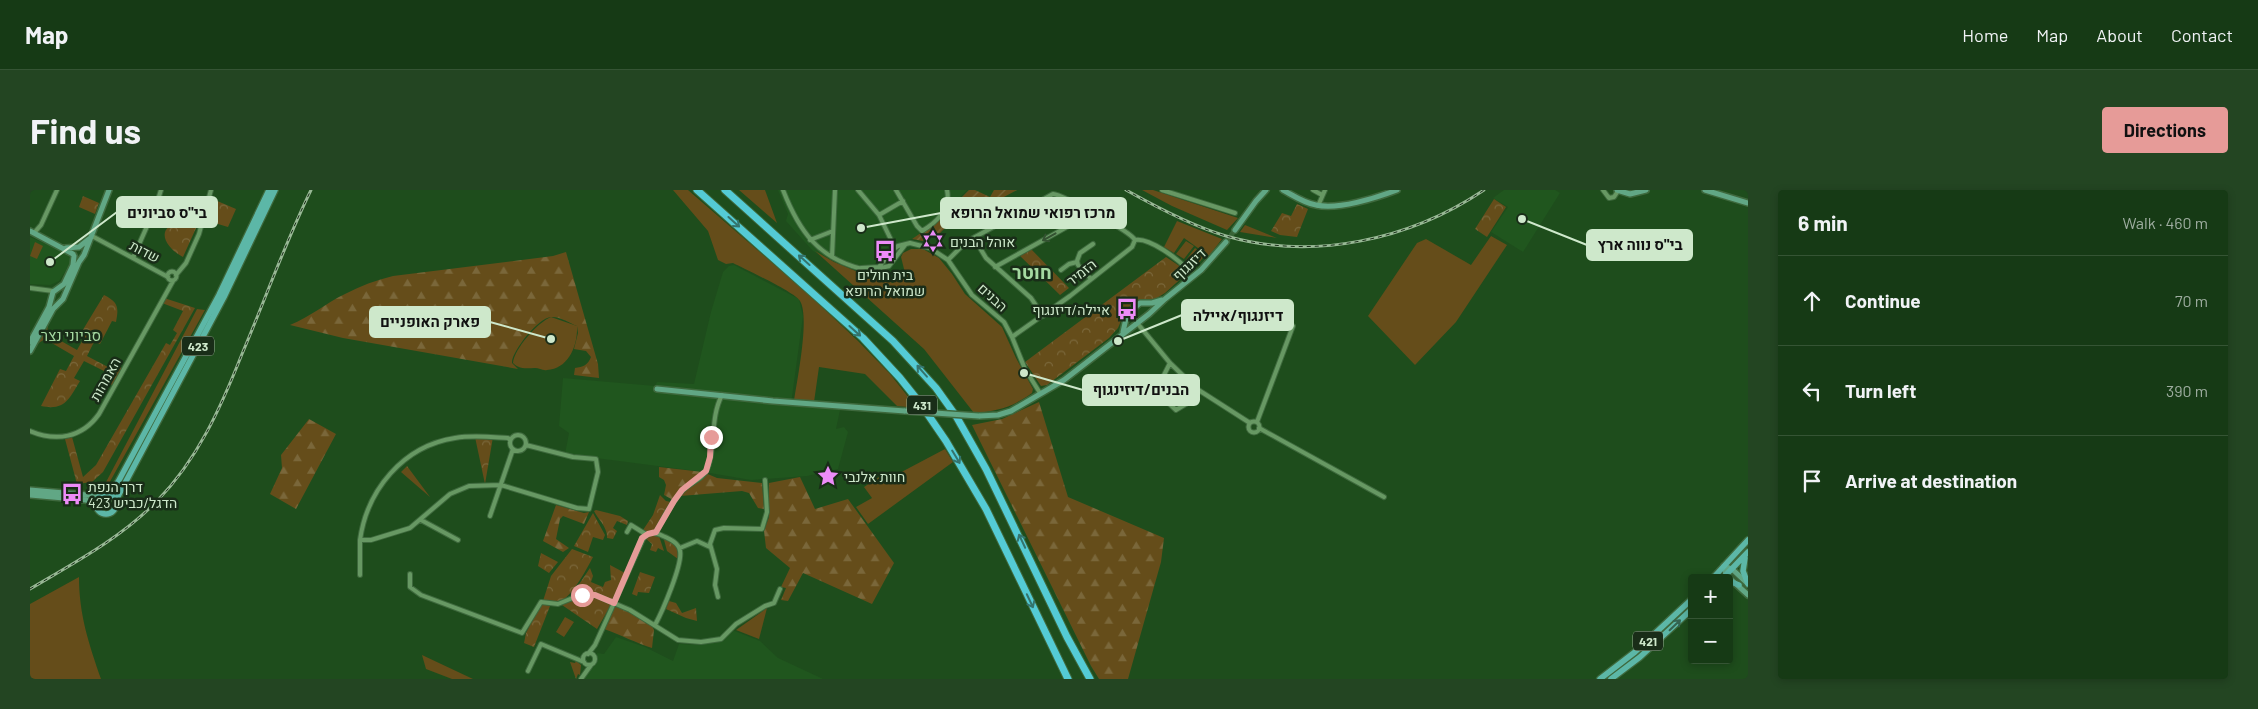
<!DOCTYPE html>
<html lang="en">
<head>
<meta charset="utf-8">
<style>
  :root { --surface:#163a15; --page:#234522; --text:#f1f3f6; --muted:#9eada0; --line:#355434; --accent:#e69b98 }
  body { margin:0; font-family:Barlow,Heebo,sans-serif; background:var(--page); color:var(--text) }
  .controls { position:absolute; right:15px; bottom:15px; display:grid; overflow:hidden; border-radius:5px; box-shadow:0 2px 8px #0003 }
  .controls button { width:45px; height:45px; display:grid; place-items:center; padding:0; border:0; border-bottom:1px solid var(--line); background:var(--surface); color:var(--text); font:25px sans-serif }
  .stop { position:absolute; width:15px; height:15px; margin:-11px; border:4px solid #e69b98; border-radius:50%; background:#fff }
  .stop.end { background:#e69b98; border-color:#fff; box-shadow:0 1px 5px #0008 }
  .list { margin:0; padding:0; list-style:none }
  h2 { display:flex; justify-content:space-between; align-items:center; height:65px; margin:0; padding:0 20px; font-size:21px }
  h2 small { font-size:16px; font-weight:400; color:var(--muted) }
  .list li { display:grid; grid-template-columns:32px 1fr auto; gap:15px; align-items:center; box-sizing:border-box; height:90px; padding:0 20px; border-top:1px solid var(--line) }
  .list b { display:block; font-size:19px; white-space:nowrap }
  .list em { font-size:16px; font-style:normal; color:var(--muted) }
  .icon { flex:none; width:28px; height:28px; fill:none; stroke:currentColor; stroke-width:2; stroke-linecap:round; stroke-linejoin:round }
  .map { position:relative; flex:none; width:1718px; height:489px; overflow:hidden; border-radius:5px }
  header { display:flex; align-items:center; gap:30px; box-sizing:border-box; height:70px; padding:0 25px; background:var(--surface); border-bottom:1px solid var(--line) }
  header strong { font-size:24px }
  nav { display:flex; gap:28px; margin-inline-start:auto; font-size:18px }
  .intro { display:flex; align-items:center; justify-content:space-between; box-sizing:border-box; height:120px; padding:0 30px }
  h1 { margin:0; font-size:35px }
  .button { padding:12px 22px; border-radius:5px; background:var(--accent); color:#111; font-size:18px; font-weight:700 }
  main { display:flex; gap:30px; padding:0 30px }
  aside { flex:1; background:var(--surface); border-radius:5px; box-shadow:0 2px 8px #0003 }
  .map>svg:first-child { display:block }
</style>
</head>
<body>
<header>
<strong>Map</strong>
<nav><a>Home</a><a>Map</a><a>About</a><a>Contact</a></nav>
</header>
<div class="intro"><h1>Find us</h1><a class="button">Directions</a></div>
<main>
<div class="map">
<svg width="1718" height="489" viewBox="0 0 1718 489">
  <defs>
    <pattern id="forest-firs" width="22" height="20" patternUnits="userSpaceOnUse" patternTransform="scale(1.25)"><rect width="22" height="20" fill="#654d1a"/><path d="M5 1l3.5 6h-7zM16 11l3.5 6h-7z" fill="#7a673a"/></pattern>
    <pattern id="park-crowns" width="20" height="18" patternUnits="userSpaceOnUse" patternTransform="scale(1.25)"><rect width="20" height="18" fill="#654d1a"/><path d="M2 6a3 3 0 1 1 6 0M12 15a3 3 0 1 1 6 0" fill="none" stroke="#7a673a"/></pattern>
    <pattern id="garden-furrows" width="10" height="10" patternUnits="userSpaceOnUse" patternTransform="scale(1.25)"><rect width="10" height="10" fill="#654d1a"/><path d="M-1 1l2-2M0 10L10 0M9 11l2-2" fill="none" stroke="#7a673a"/></pattern>
  </defs>
  <rect width="100%" height="100%" fill="#1e4d1c"/>
  <path fill="#20561e" d="M748 0H937L891 46 859 56 843 76V84L804 72 783 61 756 31 758 24Z
    M1474 0H1525L1530 3 1493 62 1461 42 1478 17 1463 8Z
    M0 47 36 63 40 68V74L29 91 20 95 0 94Z
    M704 75 769 109 773 126 761 214 810 220 806 239 814 237 818 242 808 279 777 286 721 290 674 282 535 264 539 243 529 236 533 188 625 196 627 192 664 194 681 122 693 82 699 76Z
    M702 440 730 451 748 468 793 489H554L560 478 566 473 567 463 574 464 586 447 615 457 643 471 649 454 670 455 688 452 695 448Z"/>
  <path fill="#654d1a" d="M643 0H658L777 103 828 151 860 184 887 218 867 216 835 184 789 177 784 212 764 211C767 190 780 127 770 111 766 103 715 79 703 73L696 74 688 70 678 41Z
    M709 0H735L747 33Z
    M1112 0H1123L1208 28 1197 40 1142 16Z
    M1147 31 1192 49 1179 66 1154 48 1144 63 1134 57Z
    M1215 35 1247 48 1210 42Z
    M1461 46 1477 55 1426 132 1385 175 1338 126 1387 53 1396 49 1441 75Z
    M1156 51 1164 56 1154 69 1146 64Z
    M5 52 13 56 7 69 0 66Z
    M1165 58 1175 65 1165 78 1155 71Z
    M881 59H893L909 68 922 84 935 104 972 137 986 168 1003 199 1002 203C983 217 968 221 944 223L894 159 785 61 804 72 840 87H844V83L853 84 862 93 876 87 871 67 873 63Z
    M167 119 175 120 77 297 75 294Z
    M521 127 547 136C548 156 538 179 517 180 513 181 509 178 505 178 496 178 490 180 483 173 484 159 508 132 521 127Z
    M915 259 923 272 838 334 826 317 842 308 834 297 855 283 862 287Z
    M49 387C49 425 59 454 71 489H0V414Z
    M737 418 729 449 706 440Z
    M535 427 544 432 534 447 526 442Z
    M392 465 443 489H422L396 479Z"/>
  <path fill="url(#forest-firs)" d="M536 62 568 174 569 188 544 185 545 178C553 177 558 175 561 167L556 161 544 159 548 143 547 136C540 133 529 126 521 127 509 127 481 162 482 173L488 179 313 148 260 135C280 127 296 113 315 104 330 96 346 90 363 86L523 66Z
    M1009 212 1038 307 1134 348 1131 372 1098 489H1069L1061 476 942 235 972 229Z
    M279 229 306 244 266 319 240 304 252 278 251 265Z
    M629 277 673 282 687 288 732 293 734 319 728 318 719 303 712 301 650 306 643 310 634 305 636 295 634 290 629 287Z
    M770 287 785 319 818 309 864 373 842 414 773 383 758 411 751 410 756 398 751 397 760 378 736 358 734 341 739 327V293Z
    M526 315 554 323 559 322 554 334 533 326 530 329 526 349 539 358 533 362 513 351Z
    M585 415 621 434 624 440 622 458C606 453 591 445 574 439Z"/>
  <path fill="url(#park-crowns)" d="M53 6 69 13 65 24 49 17Z
    M1464 9 1476 17 1457 47 1445 39Z
    M185 10 206 19 198 37 178 31Z
    M1267 14 1278 19 1267 47 1250 45 1241 41 1252 23 1261 26Z
    M152 32 167 36 153 67C134 57 124 36 152 32Z
    M1001 59 1039 98 1030 105 988 64Z
    M1136 67 1151 77 1156 84 1135 103 1122 111 1108 110 1096 119 1088 138 1079 148 1017 195 1011 196 995 172Z
    M74 105C88 112 89 117 86 132L82 131 70 154 64 152 57 166 78 177 86 176 92 178 83 196 77 191 76 182 54 171 44 188 50 191C39 209 35 221 11 216L30 179 36 181 44 166 15 149 7 154 18 135 17 143 47 160 55 146 51 143Z
    M134 108 165 118 73 282 62 292 47 294 35 249 42 247 53 287 66 275 136 153 140 155 147 143 143 140 153 121 132 113Z
    M445 247H463L455 294Z
    M377 276 400 307 371 282Z
    M630 305 636 311 641 312 626 340 616 343 613 340 623 325Z
    M566 320 590 326 598 331 597 335 587 331 583 338 587 341 583 349 577 348C578 338 568 329 564 321Z
    M563 323 575 345 573 350 563 347 558 362 544 356Z
    M621 344 629 346 634 361 628 358 626 362 620 360 622 354 615 348Z
    M633 346C643 353 649 356 648 369L637 361Z
    M542 359 563 367C556 380 540 412 525 413 521 413 516 411 513 411L521 386Z
    M511 363 528 372 519 383 508 376Z
    M580 375 595 383 582 410 558 403 541 406 560 378 563 386 561 392 573 397 575 392 581 390Z
    M610 382 625 387 619 403 608 402 607 406 602 404Z
    M561 407 582 413 567 439 532 415 548 408Z
    M639 411 646 413 652 423 666 418 667 431 656 428 636 419Z
    M511 414 520 416 504 457 494 453 496 443Z
    M546 471 551 475 550 485 548 484 546 489 540 472 545 473Z"/>
  <path fill="url(#garden-furrows)" d="M939 0H945L960 7 964 0H987L914 39 907 46 899 42 893 51 882 49 907 32Z"/>
  <g fill="none" stroke-linecap="round" stroke-linejoin="round">
    <path stroke="#386436" stroke-width="5" stroke-dasharray="5 2.5" stroke-linecap="butt" d="M1196 52 1205 40"/>
    <g stroke="#3e693d" stroke-width="6">
      <path id="street" d="M753 0C769 41 788 68 832 79
        M828 0 849 25 865 58
        M866 0 887 36 892 41C907 32 921 18 917 0
        M1132 0 1205 23
        M1283 0 1292 5
        M1573 0 1579 8 1584 7 1588 1
        M1288 16 1295 0
        M849 25 873 11
        M4 43 11 35 27 0
        M62 46 138 87
        M944 48 956 68 1001 108 1013 126
        M780 50 803 41
        M1105 50C1119 47 1148 69 1158 80
        M802 67 805 0
        M103 68 126 16 131 0
        M918 70 936 52 1023 4C1033 5 1100 41 1105 50
        M965 77 1053 28 1060 21
        M831 78 849 77 861 61 868 56 880 53 900 58 918 70 942 105 974 132 982 147 995 179 1010 203
        M844 80 859 76 875 55
        M1031 80 1039 74 1047 72
        M137.5 86a4.5 4.5 0 1 1 9 0a4.5 4.5 0 1 1-9 0Z
        M146 85 156 73 169 44 181 0
        M1061 89 1048 75 1047 71 1050 63 1063 54
        M0 98 23 101
        M1108 134 1140 173 1167 199 1220 233
        M982 147 1040 106 1102 57 1105 50
        M1140 173 1127 199 1128 203 1146 220 1156 214
        M1133 189 1156 214 1164 207 1167 199
        M1218.5 237a5.5 5.5 0 1 1 11 0a5.5 5.5 0 1 1-11 0Z
        M1227 232 1263 136
        M1229 238 1354 307
        M0 241C26 252 52 248 69 224L143 91
        M480 253a8 8 0 1 1 16 0a8 8 0 1 1-16 0Z
        M460 326 483 259
        M391 330 428 350
        M597 342 601 335 617 345
        M626 342C634 328 641 312 653 300 661 292 674 289 678 277 686 254 680 228 692 205
        M330 350C337 300 373 256 425 248 443 245 460 247 478 248L480 250
        M650 358 667 351 680 357
        M380 384V397L391 405 492 443 511 412 528 414 545 407 565 405 600 420 648 450 671 452 691 449 706 434 735 416 744 413 750 399
        M330 385V350H341L380 338 420 304 439 296 471 295 547 318 559 319 568 282 566 269 543 267 496 255
        M688 407 685 395 687 379 680 354 685 340 694 338 732 339 737 322 735 290
        M553 469a6 6 0 1 1 12 0a6 6 0 1 1-12 0Z
        M558 464 565 455 613 349C619 341 625 342 633 346 640 349 649 353 650 361 653 374 632 422 625 435
        M498 481 511 454 554 472
        M551 489 561 475"/>
    </g>
    <g stroke="#3e693d" stroke-width="8">
      <path id="secondary" d="M1253 0C1264 6 1274 13 1286 15 1308 20 1346 8 1367 0
        M1587 0 1600 4 1616 0
        M1675 0 1718 13
        M1205 40 1226 11 1236 0
        M0 41 43 64
        M36 58 49 57 59 49
        M1093 142 1097 124 1110 113H1122L1132 110
        M0 152 19 117 23 102 34 94 43 75 44 66
        M0 161 23 119 33 109 49 72 54 65 79 0
        M627 199 743 211 875 221
        M949 226 968 225 981 221 1034 190 1119 124 1135 109 1171 80 1196 52
        M0 300 69 306
        M0 305 56 310 66 315
        M1694 376 1696 385 1718 405
        M1694 376 1702 379 1717 393"/>
    </g>
    <g stroke="#3e693d" stroke-width="8">
      <path id="primary" d="M66 314a10 10 0 1 1 20 0a10 10 0 1 1-20 0Z
        M79 304 88 292 189 105 239 0
        M86 310 194 107 245 0
        M1715 368 1713 381 1718 394
        M1683 388 1718 350
        M1693 388 1718 362
        M1699 391 1709 395
        M1570 489 1605 462 1662 409
        M1581 489 1610 467 1662 419"/>
    </g>
    <g stroke="#3e693d" stroke-width="9">
      <path id="highway" d="M667 0 833 148 870 188 890 213 916 251 956 319 1038 489
        M695 0 863 151 906 198 926 226 956 279 1037 447 1060 489"/>
    </g>
    <use href="#street" stroke="#679863" stroke-width="4"/>
    <use href="#secondary" stroke="#61a785" stroke-width="5"/>
    <use href="#primary" stroke="#5cb7a7" stroke-width="5.5"/>
    <use href="#highway" stroke="#54cbd5" stroke-width="7"/>
    <g stroke="#98b895" stroke-width="3">
      <path id="rail" d="M1096 0C1128 18 1162 36 1196 46 1283 71 1380 50 1454 0
        M0 399C44 373 91 348 127 311 168 269 191 217 212 164 235 110 255 53 281 0"/>
    </g>
    <use href="#rail" stroke="#192d18" stroke-width="1" stroke-dasharray="4" stroke-linecap="butt"/>
    <g stroke="#3e693d" stroke-width="8" stroke-linecap="butt">
      <path id="secondary-bridge" d="M875 221 949 226"/>
    </g>
    <use href="#secondary-bridge" stroke="#61a785" stroke-width="5"/>
  </g>
  <defs><path id="oneway-shaft" d="M-6 0H5M1.5-3L5.5 0L1.5 3" fill="none" stroke-width="1.6" stroke-linecap="round" stroke-linejoin="round" transform="scale(1.25)"/></defs>
  <g stroke="#34746d">
    <use href="#oneway-shaft" transform="translate(704 32) rotate(42)"/>
    <use href="#oneway-shaft" transform="translate(774 70) rotate(-138)"/>
    <use href="#oneway-shaft" transform="translate(825 141) rotate(42)"/>
    <use href="#oneway-shaft" transform="translate(892 181) rotate(-131)"/>
    <use href="#oneway-shaft" transform="translate(926 267) rotate(59)"/>
    <use href="#oneway-shaft" transform="translate(992 351) rotate(-115)"/>
    <use href="#oneway-shaft" transform="translate(1000 411) rotate(65)"/>
  </g>
  <use stroke="#345232" href="#oneway-shaft" transform="translate(1019 47) rotate(151)"/>
  <use stroke="#346451" href="#oneway-shaft" transform="translate(1645 435) rotate(-44)"/>
  <g fill="none" stroke-linecap="round" stroke-linejoin="round">
    <path stroke="#e69b98" stroke-width="6" d="M552 405H565L584 413 612 348 618 344 626 342 644 311 652 300 676 281 680 267 681 247"/>
  </g>
  <defs>
    <g id="synagogue-bare" transform="scale(1.725)"><path d="M0-6.5L5.6 3.2H-5.6ZM0 6.5L5.6-3.2H-5.6Z" fill="#ed8cf9" stroke="#192d18" stroke-width="2.5" paint-order="stroke"/></g>
    <g id="bus-bare" transform="scale(1.725)"><path d="M-5-6H5V4H4V6H2V4H-2V6H-4V4H-5ZM-3.5-4V0h7V-4ZM-3.5 1.2v1.5H-2V1.2ZM2 1.2v1.5H3.5V1.2Z" fill="#ed8cf9" stroke="#192d18" stroke-width="2.5" paint-order="stroke"/></g>
    <g id="sight-bare" transform="scale(1.725)"><path d="M0-6L1.8-2.2L6-1.7L2.9 1.2L3.7 5.4L0 3.3L-3.7 5.4L-2.9 1.2L-6-1.7L-1.8-2.2Z" fill="#ed8cf9" stroke="#192d18" stroke-width="2.5" paint-order="stroke"/></g>
  </defs>
  <g fill-rule="evenodd">
    <use href="#synagogue-bare" x="903" y="51"/>
    <use href="#bus-bare" x="855" y="61"/>
    <use href="#bus-bare" x="1097" y="119"/>
    <use href="#sight-bare" x="798" y="286"/>
    <use href="#bus-bare" x="42" y="304"/>
  </g>
  <g text-anchor="middle" dominant-baseline="central" stroke-width="5" stroke-linejoin="round" paint-order="stroke">
    <g fill="#192d18" stroke="#98b095" stroke-width="1">
      <rect x="152" y="146.5" width="32" height="19" rx="4"/>
      <rect x="877" y="205.5" width="30" height="19" rx="4"/>
      <rect x="1603" y="441.5" width="30" height="19" rx="4"/>
    </g>
    <g font-size="12" font-weight="bold" fill="#cee8cb">
      <text x="168" y="156">423</text>
      <text x="892" y="215">431</text>
      <text x="1618" y="451">421</text>
    </g>
    <g font-size="14" fill="#cee8cb" stroke="#192d18" text-anchor="start">
      <text x="920" y="51">אוהל הבנים</text>
      <text x="855" y="84" text-anchor="middle">בית חולים<tspan x="855" dy="16">שמואל הרופא</tspan></text>
      <text x="1080" y="119" text-anchor="end">איילה/דיזנגוף</text>
      <text x="814" y="286">חוות אלנבי</text>
      <text x="58" y="296">דרך הנפת<tspan x="58" dy="16">הדגל/כביש 423</tspan></text>
    </g>
    <g font-size="14" fill="#cee8cb" stroke="#192d18">
      <text transform="translate(115 61) rotate(27)">שדות</text>
      <text transform="translate(1159 74) rotate(-43)">דיזנגוף</text>
      <text transform="translate(1051 82) rotate(-38)">הזמיר</text>
      <text transform="translate(963 107) rotate(42)">הבנים</text>
      <text transform="translate(75 189) rotate(-61)">האמהות</text>
    </g>
    <g font-size="15" fill="#a5d9a1" stroke="#192d18">
      <text x="41" y="145">סביוני נצר</text>
    </g>
    <g font-size="19" font-weight="bold" fill="#a5d9a1" stroke="#192d18">
      <text x="1002" y="81">חוטר</text>
    </g>
  </g>
  <path fill="none" stroke="#cee8cb" stroke-width="2" d="M20 72L87 22M831 38L911 23M1492 29L1557 55M1088 151L1152 125M521 149L460 132M994 183L1053 200"/>
  <g fill="#cee8cb" stroke="#192d18" stroke-width="2">
    <circle cx="20" cy="72" r="5"/>
    <circle cx="831" cy="38" r="5"/>
    <circle cx="1492" cy="29" r="5"/>
    <circle cx="1088" cy="151" r="5"/>
    <circle cx="521" cy="149" r="5"/>
    <circle cx="994" cy="183" r="5"/>
  </g>
  <g fill="#cee8cb" stroke="#cee8cb" stroke-width="2">
    <rect x="87" y="7" width="100" height="30" rx="5"/>
    <rect x="911" y="8" width="185" height="30" rx="5"/>
    <rect x="1557" y="40" width="105" height="30" rx="5"/>
    <rect x="1152" y="110" width="111" height="30" rx="5"/>
    <rect x="340" y="117" width="120" height="30" rx="5"/>
    <rect x="1053" y="185" width="116" height="30" rx="5"/>
  </g>
  <g font-size="15" text-anchor="middle" font-weight="bold" fill="#111">
    <text x="137" y="28">בי"ס סביונים</text>
    <text x="1003" y="28">מרכז רפואי שמואל הרופא</text>
    <text x="1610" y="60">בי"ס נווה ארץ</text>
    <text x="1208" y="131">דיזנגוף/איילה</text>
    <text x="400" y="137">פארק האופניים</text>
    <text x="1111" y="205">הבנים/דיזינגוף</text>
  </g>
</svg>
<div class="controls">
<button>+</button>
<button>−</button>
</div>
<div class="stop" style="left:552px;top:405px"></div>
<div class="stop end" style="left:681px;top:247px"></div>
</div>
<aside>
<h2>6 min<small>Walk · 460 m</small></h2>
<ul class="list">
<li><svg class="icon" aria-label="ahead" viewBox="0 0 24 24"><path d="M12 20V5M6 11l6-6 6 6"/></svg><div><b>Continue</b></div><em>70 m</em></li>
<li><svg class="icon" aria-label="left" viewBox="0 0 24 24"><path d="M17 20v-9H6M10 6l-5 5 5 5"/></svg><div><b>Turn left</b></div><em>390 m</em></li>
<li><svg class="icon" aria-label="arrive" viewBox="0 0 24 24"><path d="M6 21V4h12l-3 4 3 4H6"/></svg><div><b>Arrive at destination</b></div></li>
</ul>
</aside>
</main>
</body>
</html>
